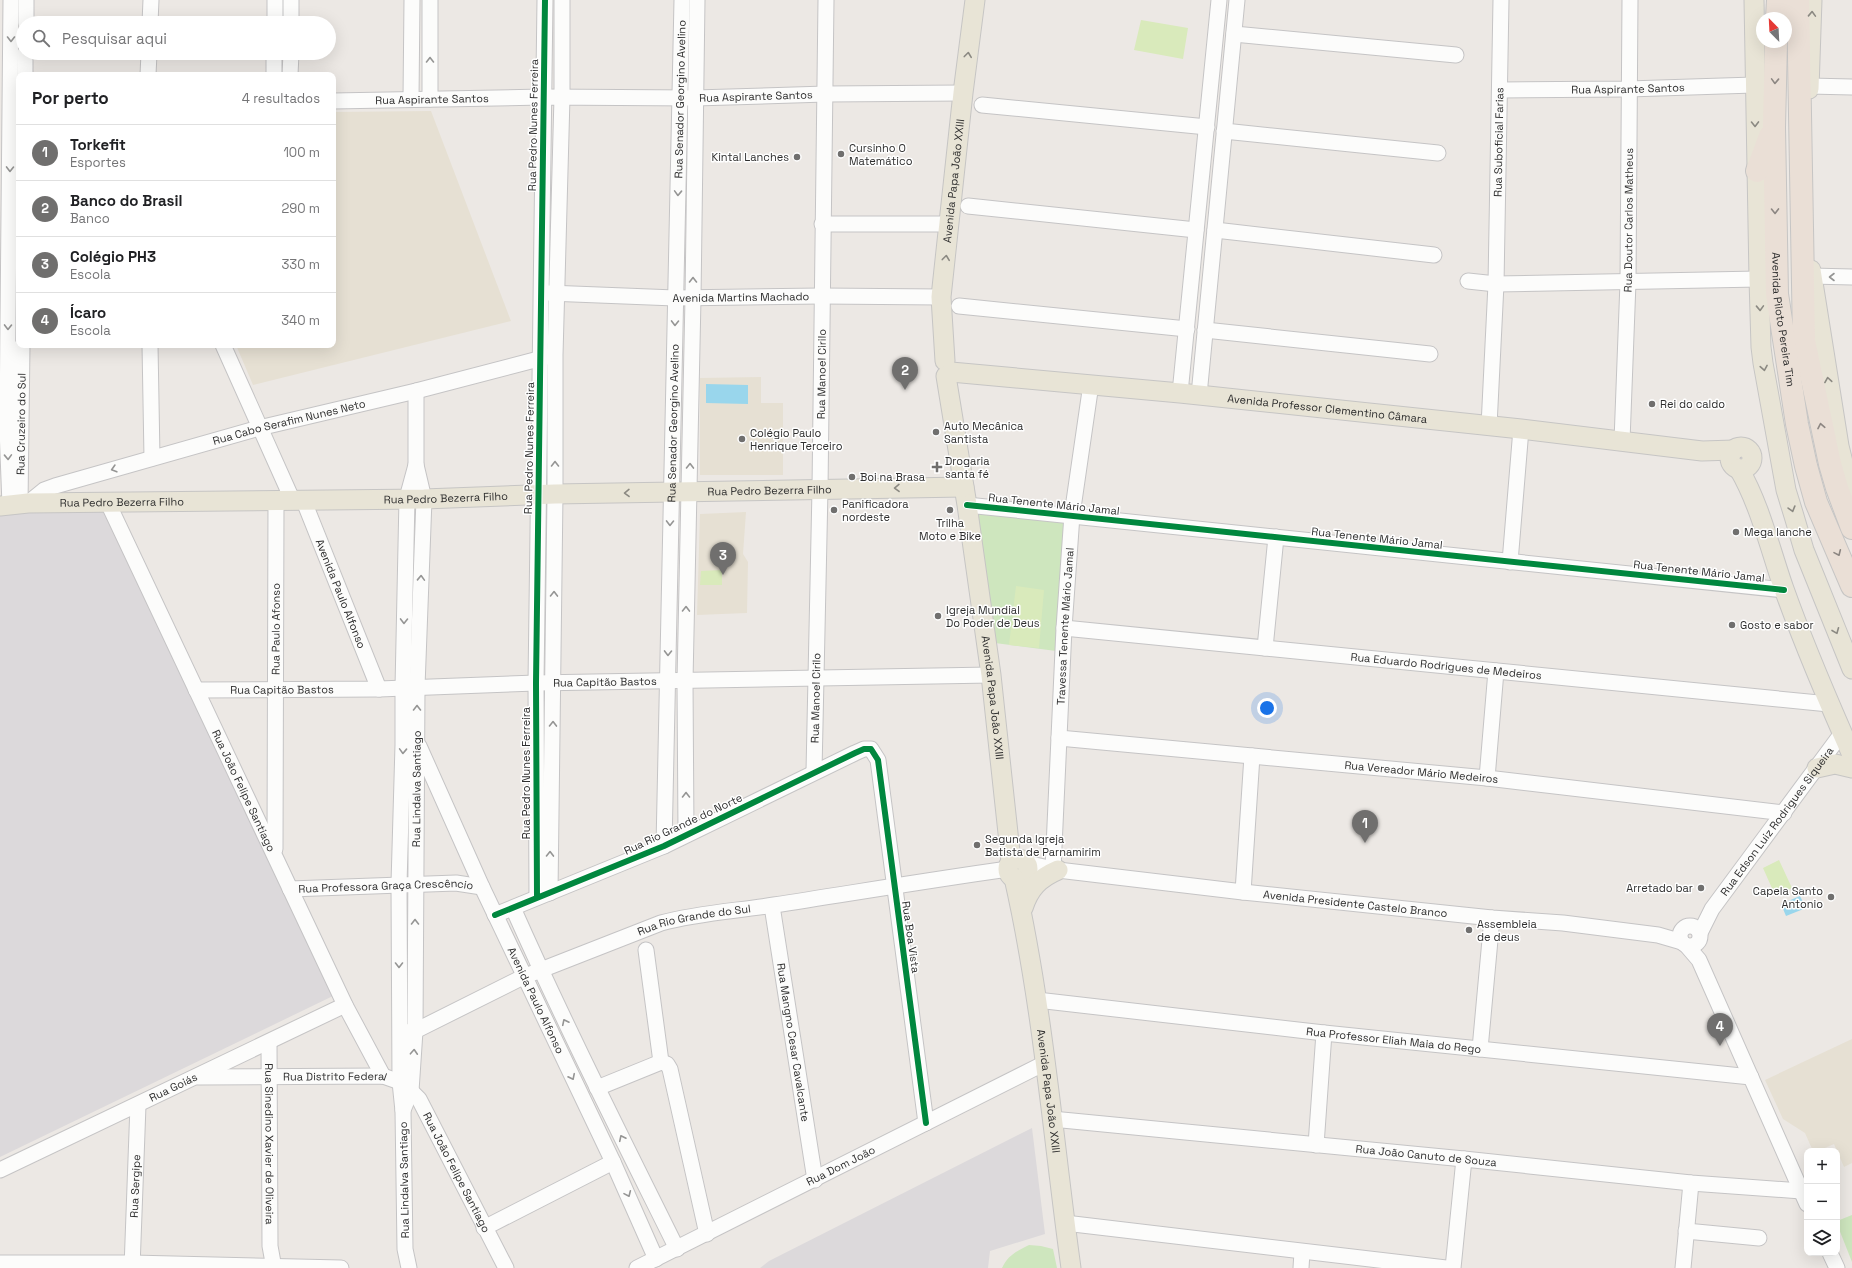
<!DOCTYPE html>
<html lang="pt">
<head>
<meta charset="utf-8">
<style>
  :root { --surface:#fff; --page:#f6f6f6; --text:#202124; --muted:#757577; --line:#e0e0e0; --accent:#706f6e }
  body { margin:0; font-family:"Space Grotesk",sans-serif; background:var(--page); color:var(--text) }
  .controls { position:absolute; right:12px; bottom:12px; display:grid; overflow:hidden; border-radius:8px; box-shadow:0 4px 16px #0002 }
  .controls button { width:36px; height:36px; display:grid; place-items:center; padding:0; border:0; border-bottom:1px solid var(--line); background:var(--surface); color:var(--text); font:20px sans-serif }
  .compass { position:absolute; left:1756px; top:12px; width:36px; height:36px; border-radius:50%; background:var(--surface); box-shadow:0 4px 16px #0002; rotate:336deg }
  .you { position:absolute; left:1267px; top:708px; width:14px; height:14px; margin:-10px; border:3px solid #fff; border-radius:50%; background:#1a73e8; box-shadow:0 0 0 6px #1a73e833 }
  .badge { display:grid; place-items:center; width:26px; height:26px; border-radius:50%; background:var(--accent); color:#fff; font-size:13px; font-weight:700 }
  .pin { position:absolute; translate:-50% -33px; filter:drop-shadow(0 1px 2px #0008) }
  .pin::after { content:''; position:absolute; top:21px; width:14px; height:12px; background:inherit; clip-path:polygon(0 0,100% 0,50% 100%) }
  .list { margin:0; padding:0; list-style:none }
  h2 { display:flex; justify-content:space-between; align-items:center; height:52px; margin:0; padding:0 16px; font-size:17px }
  h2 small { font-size:13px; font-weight:400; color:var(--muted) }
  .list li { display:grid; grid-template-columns:26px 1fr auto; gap:12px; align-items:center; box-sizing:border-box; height:56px; padding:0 16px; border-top:1px solid var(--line) }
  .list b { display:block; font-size:15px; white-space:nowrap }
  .list p { margin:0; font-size:13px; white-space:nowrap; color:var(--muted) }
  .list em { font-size:13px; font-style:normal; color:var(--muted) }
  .icon { flex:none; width:22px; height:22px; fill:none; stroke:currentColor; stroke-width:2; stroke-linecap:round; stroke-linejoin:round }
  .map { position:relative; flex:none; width:1852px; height:1268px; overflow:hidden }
  .search { position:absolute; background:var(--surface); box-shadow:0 4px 16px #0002; left:16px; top:16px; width:320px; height:44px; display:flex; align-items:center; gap:10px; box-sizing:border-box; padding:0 14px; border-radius:22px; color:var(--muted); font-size:15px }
  .panel { position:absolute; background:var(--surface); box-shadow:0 4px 16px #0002; left:16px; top:72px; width:320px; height:276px; border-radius:8px }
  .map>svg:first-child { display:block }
</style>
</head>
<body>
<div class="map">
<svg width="1852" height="1268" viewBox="0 0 1852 1268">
  <rect width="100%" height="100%" fill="#ece8e4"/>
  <path fill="#dcd9db" d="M32 508 103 510 335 995 0 1157V513L17 510 25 513Z
    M1032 1128 1045 1234 990 1251 988 1268H760L769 1261Z"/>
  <path fill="#e6e0d3" d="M431 111 511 321 253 385 236 345H333V112Z
    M761 377V403H783V475H700V378Z
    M746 512 743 554 748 562 747 613 697 615 700 514Z
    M1852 1039V1163L1844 1167 1834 1144 1818 1151H1813L1805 1133 1783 1119 1765 1080Z"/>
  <path fill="#cee6be" d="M977 513 1067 523 1056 651 995 643Z
    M1852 1215V1262L1837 1224V1221Z
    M1029 1245 1041 1246 1053 1249 1057 1268H1002C1008 1255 1017 1251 1029 1245Z"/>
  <path fill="#d9eabb" d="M1141 20 1188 28 1183 59 1134 50Z
    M722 570V585H700L701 571Z
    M1016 586 1044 590 1039 648 1009 645Z
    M1779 860 1792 888 1775 895 1763 868Z"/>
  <path fill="#99d6ec" d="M706 384 748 385V404L706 403Z
    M1800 896 1806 908 1786 916 1781 904Z"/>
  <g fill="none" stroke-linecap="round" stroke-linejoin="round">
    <g stroke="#c5c4c5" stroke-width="17">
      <g id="minor">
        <path d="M430 0V99"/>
        <path d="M26 23V0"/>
        <path d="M150 23 151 0"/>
        <path d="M275 23V0"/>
        <path d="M291 23V0"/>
        <path d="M1234 34 1456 55"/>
        <path d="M25 75V53"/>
        <path d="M148 75 149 53"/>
        <path d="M274 75V53"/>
        <path d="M290 75 291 53"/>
        <path d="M1809 86 1852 87"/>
        <path id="s1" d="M1501 90 1628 89 1754 85"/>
        <path d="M411 99 412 0"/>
        <path id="s2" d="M333 101 543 97 695 98 826 94 963 93"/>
        <path d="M982 105 1207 127"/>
        <path d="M1224 131 1438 153"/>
        <path d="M968 206 1196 230"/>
        <path d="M822 224H950"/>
        <path d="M1215 230 1434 255"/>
        <path d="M1811 276 1852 277"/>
        <path d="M1468 281 1496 284 1759 279"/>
        <path id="s3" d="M548 293 675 298 821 296 941 297"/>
        <path d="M959 306 1187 329"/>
        <path d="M1205 330 1430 354"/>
        <path d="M150 345 152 458"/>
        <path d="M223 345 292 499"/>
        <path d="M1180 393 1219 0"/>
        <path d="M1199 395 1237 0"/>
        <path id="s4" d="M1489 426 1496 284 1501 0"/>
        <path id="s5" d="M1622 441 1628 282 1630 0"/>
        <path id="s6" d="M303 499 379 689"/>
        <path id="s7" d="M28 503 44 490 55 486 259 428 416 391 550 356"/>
        <path id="s8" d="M108 503 345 1005 383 1076"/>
        <path id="s9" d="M20 504 22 345"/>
        <path d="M10 505 7 428 11 0"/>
        <path d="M967 505 1784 590"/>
        <path d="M1510 562 1521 429"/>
        <path id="s10" d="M1064 628 1829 704"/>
        <path d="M1265 648 1276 537"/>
        <path id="s11" d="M196 690 379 689 536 683 991 675"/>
        <path id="s12" d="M1059 738 1487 778 1784 813"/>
        <path id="s13" d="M419 746 482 887 613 1162 656 1259"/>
        <path id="s14" d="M814 772 820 489 826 0"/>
        <path d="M1487 778 1496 671"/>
        <path d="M686 834 685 681 693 298 697 0"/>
        <path id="s15" d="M664 846 682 0"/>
        <path id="s16" d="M275 849 276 500"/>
        <path id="s17" d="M1026 863 1058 870 1243 892 1492 918 1563 923 1658 935 1682 942"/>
        <path id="s18" d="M1053 869 1064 628 1072 515 1091 384"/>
        <path id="s19" d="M290 889 456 883 482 887"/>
        <path d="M1243 892 1252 756"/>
        <path d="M550 893 555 494V355L562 97V0"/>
        <path d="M537 897 536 683 545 0"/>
        <path id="s20" d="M772 906 815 1180"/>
        <path d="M513 908C564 1023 621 1136 677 1249"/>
        <path d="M495 915 664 846 855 753 864 749H871L878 760 926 1123"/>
        <circle cx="1690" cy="936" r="10"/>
        <path id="s21" d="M1700 933 1712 909 1842 733"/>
        <path d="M1687 946 1699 960 1807 1204"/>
        <path d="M646 950 661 1062"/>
        <path id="s22" d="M1037 1000 1324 1033 1751 1077"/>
        <path id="s23" d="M406 1032 415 1031 523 977 661 923C698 913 736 911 774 905 852 893 930 880 1008 869"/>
        <path id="s24" d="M269 1042 270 1246 274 1268"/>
        <path d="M1480 1049 1492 918"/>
        <path id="s25" d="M198 1077 383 1076 400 1082 411 1091 419 1099 506 1268"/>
        <path d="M597 1088 661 1062 667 1064 670 1069 707 1234"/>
        <path id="s26" d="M403 1110 411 1091 415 1031 417 687 424 499 416 465V391"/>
        <path id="s27" d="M1052 1119 1464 1159 1691 1183 1801 1191"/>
        <path d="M1316 1145 1324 1033"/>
        <path id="s28" d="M0 1170 345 1005"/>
        <path d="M1065 1223 1446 1268"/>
        <path d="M484 1228 613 1162"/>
        <path d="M1686 1231 1759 1238"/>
        <path d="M1830 1253 1837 1268"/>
        <path d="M0 1263H132L341 1268"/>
        <path id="s29" d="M132 1268 138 1105"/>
        <path d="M409 1268 405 1249 403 1111 400 1082 399 884 403 745V688L407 498 416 465"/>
        <path id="s30" d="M637 1268 1045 1063"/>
        <path d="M1301 1268 1302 1252"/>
        <path d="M1453 1268 1464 1159"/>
        <path d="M1683 1268 1691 1183"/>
      </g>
    </g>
    <g stroke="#c6c5c4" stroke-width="21">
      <g id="major">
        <path d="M1754 0 1759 279 1761 347 1763 363 1786 490 1794 516 1804 550 1852 669"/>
        <path d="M1809 89 1812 0"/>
        <path d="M1811 270 1839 446 1852 499"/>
        <path id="s31" d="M945 361 941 297 963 93 975 0"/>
        <path id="s32" d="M951 372 1180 393 1521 429 1702 451 1734 450"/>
        <path id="s33" d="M946 376 967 505 991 675 1011 861"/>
        <circle cx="1741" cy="458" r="11"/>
        <path d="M1739 469C1760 505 1770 549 1784 589 1804 645 1828 701 1852 755"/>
        <path id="s34" d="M0 506 28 503 424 499 555 494 964 487"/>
        <path d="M1817 768 1835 764 1852 768"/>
        <circle cx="1018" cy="869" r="10"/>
        <path id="s35" d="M1014 878C1043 1006 1053 1138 1071 1268"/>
        <path d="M1023 908C1029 889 1039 878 1058 870"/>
      </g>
    </g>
    <g stroke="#c6c5c4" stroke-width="24">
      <g id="highway">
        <path d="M1798 0 1804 341 1830 464 1837 488 1852 528"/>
        <path d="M1777 18 1778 0"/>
        <path id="s36" d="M1776 42 1774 127 1777 294 1797 424 1806 466 1816 502 1852 586"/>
        <path d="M1757 171 1770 136"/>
      </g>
    </g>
    <use href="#minor" stroke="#fcfcfb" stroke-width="15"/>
    <use href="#major" stroke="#e8e4d6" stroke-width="19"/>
    <use href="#highway" stroke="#eadfd6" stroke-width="22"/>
    <g stroke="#fff" stroke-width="8">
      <path id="cycleway" d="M967 505 1784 590
        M537 897 536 683 545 0
        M495 915 664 846 855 753 864 749H871L878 760 926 1123"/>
    </g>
    <use href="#cycleway" stroke="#00873e" stroke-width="6"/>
  </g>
  <defs><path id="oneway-chevron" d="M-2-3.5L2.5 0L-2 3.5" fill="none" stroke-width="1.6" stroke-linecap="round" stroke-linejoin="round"/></defs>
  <g stroke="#8b8982">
    <use href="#oneway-chevron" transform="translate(1812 14) rotate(-88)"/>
    <use href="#oneway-chevron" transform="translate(968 55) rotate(-83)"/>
    <use href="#oneway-chevron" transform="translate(1755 124) rotate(89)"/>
    <use href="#oneway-chevron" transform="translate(946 258) rotate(-83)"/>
    <use href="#oneway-chevron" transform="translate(1760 308) rotate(88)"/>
    <use href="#oneway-chevron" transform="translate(1764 368) rotate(80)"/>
    <use href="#oneway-chevron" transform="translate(1828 380) rotate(-99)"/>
    <use href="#oneway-chevron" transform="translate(897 488) rotate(179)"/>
    <use href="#oneway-chevron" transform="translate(627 493) rotate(179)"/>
    <use href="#oneway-chevron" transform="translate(1792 509) rotate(74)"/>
    <use href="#oneway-chevron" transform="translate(1836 631) rotate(68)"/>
  </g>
  <g stroke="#959594">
    <use href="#oneway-chevron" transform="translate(11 39) rotate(90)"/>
    <use href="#oneway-chevron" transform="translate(430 60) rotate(-90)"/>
    <use href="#oneway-chevron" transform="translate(10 169) rotate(91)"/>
    <use href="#oneway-chevron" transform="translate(678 193) rotate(92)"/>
    <use href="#oneway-chevron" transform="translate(1832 277) rotate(-180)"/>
    <use href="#oneway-chevron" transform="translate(693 280) rotate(-90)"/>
    <use href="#oneway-chevron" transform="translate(675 323) rotate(91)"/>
    <use href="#oneway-chevron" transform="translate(8 327) rotate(91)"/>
    <use href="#oneway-chevron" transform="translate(8 457) rotate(88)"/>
    <use href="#oneway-chevron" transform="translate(555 464) rotate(-90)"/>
    <use href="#oneway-chevron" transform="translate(690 466) rotate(-89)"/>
    <use href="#oneway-chevron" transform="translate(114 469) rotate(164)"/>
    <use href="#oneway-chevron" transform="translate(670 523) rotate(91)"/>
    <use href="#oneway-chevron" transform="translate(421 578) rotate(-88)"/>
    <use href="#oneway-chevron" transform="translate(554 594) rotate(-89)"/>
    <use href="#oneway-chevron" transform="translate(686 609) rotate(-89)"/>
    <use href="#oneway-chevron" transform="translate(404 621) rotate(91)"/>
    <use href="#oneway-chevron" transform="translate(668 653) rotate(91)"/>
    <use href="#oneway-chevron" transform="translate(417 708) rotate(-90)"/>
    <use href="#oneway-chevron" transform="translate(553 724) rotate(-89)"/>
    <use href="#oneway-chevron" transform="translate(403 751) rotate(92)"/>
    <use href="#oneway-chevron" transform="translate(686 795) rotate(-90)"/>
    <use href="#oneway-chevron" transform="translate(550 854) rotate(-89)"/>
    <use href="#oneway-chevron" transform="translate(415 922) rotate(-90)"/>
    <use href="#oneway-chevron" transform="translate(399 965) rotate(90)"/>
    <use href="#oneway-chevron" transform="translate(565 1022) rotate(-116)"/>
    <use href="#oneway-chevron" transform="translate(414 1052) rotate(-87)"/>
    <use href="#oneway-chevron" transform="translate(572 1077) rotate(64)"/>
    <use href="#oneway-chevron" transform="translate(622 1138) rotate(-116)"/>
    <use href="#oneway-chevron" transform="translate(628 1194) rotate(66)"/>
  </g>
  <g stroke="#8c8682">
    <use href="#oneway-chevron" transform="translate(1775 81) rotate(92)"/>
    <use href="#oneway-chevron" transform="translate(1775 211) rotate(89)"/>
    <use href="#oneway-chevron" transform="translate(1821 426) rotate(-101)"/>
    <use href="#oneway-chevron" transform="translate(1838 553) rotate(66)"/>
  </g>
  <g fill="#706f6e" stroke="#fff" stroke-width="1.5">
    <circle cx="841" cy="154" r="4"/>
    <circle cx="797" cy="157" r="4"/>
    <circle cx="1652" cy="404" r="4"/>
    <circle cx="936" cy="432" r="4"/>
    <circle cx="742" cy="439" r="4"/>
    <path d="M935 461h4v4h4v4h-4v4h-4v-4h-4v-4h4z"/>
    <circle cx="852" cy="477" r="4"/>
    <circle cx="834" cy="510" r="4"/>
    <circle cx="950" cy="510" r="4"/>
    <circle cx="1736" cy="532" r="4"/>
    <circle cx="938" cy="616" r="4"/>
    <circle cx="1732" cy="625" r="4"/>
    <circle cx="977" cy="845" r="4"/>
    <circle cx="1701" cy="888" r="4"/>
    <circle cx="1831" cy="897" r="4"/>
    <circle cx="1469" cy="930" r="4"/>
  </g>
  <g text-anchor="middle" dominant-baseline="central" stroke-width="3" stroke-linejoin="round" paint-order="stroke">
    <g font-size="11" fill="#2e2e2e" stroke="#fff">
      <text stroke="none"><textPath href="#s1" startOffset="127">Rua Aspirante Santos</textPath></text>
      <text stroke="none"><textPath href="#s2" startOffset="423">Rua Aspirante Santos</textPath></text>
      <text stroke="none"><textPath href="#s2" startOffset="99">Rua Aspirante Santos</textPath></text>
      <text stroke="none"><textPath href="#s15" startOffset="747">Rua Senador Georgino Avelino</textPath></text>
      <text transform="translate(533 125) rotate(-89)">Rua Pedro Nunes Ferreira</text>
      <text stroke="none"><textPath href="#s4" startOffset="284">Rua Suboficial Farias</textPath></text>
      <text stroke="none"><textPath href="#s31" startOffset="181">Avenida Papa João XXIII</textPath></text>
      <text stroke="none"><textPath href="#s5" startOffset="221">Rua Doutor Carlos Matheus</textPath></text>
      <text stroke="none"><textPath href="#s3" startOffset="193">Avenida Martins Machado</textPath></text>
      <text stroke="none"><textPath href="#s36" startOffset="278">Avenida Piloto Pereira Tim</textPath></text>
      <text stroke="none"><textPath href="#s14" startOffset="398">Rua Manoel Cirilo</textPath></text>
      <text stroke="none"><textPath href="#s32" startOffset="378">Avenida Professor Clementino Câmara</textPath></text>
      <text stroke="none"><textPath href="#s7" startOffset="275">Rua Cabo Serafim Nunes Neto</textPath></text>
      <text stroke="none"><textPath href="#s15" startOffset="423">Rua Senador Georgino Avelino</textPath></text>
      <text stroke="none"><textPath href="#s9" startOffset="80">Rua Cruzeiro do Sul</textPath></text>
      <text transform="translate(529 448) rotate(-89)">Rua Pedro Nunes Ferreira</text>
      <text stroke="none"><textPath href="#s34" startOffset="770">Rua Pedro Bezerra Filho</textPath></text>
      <text stroke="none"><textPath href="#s34" startOffset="446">Rua Pedro Bezerra Filho</textPath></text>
      <text stroke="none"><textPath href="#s34" startOffset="122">Rua Pedro Bezerra Filho</textPath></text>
      <text transform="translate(1054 504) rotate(6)">Rua Tenente Mário Jamal</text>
      <text transform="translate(1377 538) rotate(6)">Rua Tenente Mário Jamal</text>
      <text transform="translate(1699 571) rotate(6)">Rua Tenente Mário Jamal</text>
      <text stroke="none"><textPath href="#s6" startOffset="102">Avenida Paulo Alfonso</textPath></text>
      <text stroke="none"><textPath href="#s18" startOffset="243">Travessa Tenente Mário Jamal</textPath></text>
      <text stroke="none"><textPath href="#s16" startOffset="220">Rua Paulo Afonso</textPath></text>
      <text stroke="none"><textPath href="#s10" startOffset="384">Rua Eduardo Rodrigues de Medeiros</textPath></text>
      <text stroke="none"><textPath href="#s11" startOffset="409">Rua Capitão Bastos</textPath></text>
      <text stroke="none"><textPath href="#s11" startOffset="86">Rua Capitão Bastos</textPath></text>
      <text stroke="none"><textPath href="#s14" startOffset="74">Rua Manoel Cirilo</textPath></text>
      <text stroke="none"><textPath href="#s33" startOffset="325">Avenida Papa João XXIII</textPath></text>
      <text stroke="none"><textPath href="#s12" startOffset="364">Rua Vereador Mário Medeiros</textPath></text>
      <text transform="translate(526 773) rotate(-90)">Rua Pedro Nunes Ferreira</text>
      <text stroke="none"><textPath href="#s26" startOffset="323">Rua Lindalva Santiago</textPath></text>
      <text stroke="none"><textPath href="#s8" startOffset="318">Rua João Felipe Santiago</textPath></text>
      <text stroke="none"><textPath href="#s21" startOffset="136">Rua Edson Luiz Rodrigues Siqueira</textPath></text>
      <text transform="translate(683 824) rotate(-25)">Rua Rio Grande do Norte</text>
      <text stroke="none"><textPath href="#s19" startOffset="96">Rua Professora Graça Crescêncio</textPath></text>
      <text stroke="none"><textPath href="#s17" startOffset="332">Avenida Presidente Castelo Branco</textPath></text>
      <text stroke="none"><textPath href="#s23" startOffset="311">Rua Rio Grande do Sul</textPath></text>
      <text transform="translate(911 937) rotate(82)">Rua Boa Vista</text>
      <text stroke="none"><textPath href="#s13" startOffset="280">Avenida Paulo Alfonso</textPath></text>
      <text stroke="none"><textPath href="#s22" startOffset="359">Rua Professor Eliah Maia do Rego</textPath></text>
      <text stroke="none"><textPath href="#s20" startOffset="138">Rua Mangno Cesar Cavalcante</textPath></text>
      <text stroke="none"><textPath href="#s25" startOffset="137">Rua Distrito Federal</textPath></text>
      <text stroke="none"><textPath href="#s28" startOffset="192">Rua Goiás</textPath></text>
      <text stroke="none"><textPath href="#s35" startOffset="216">Avenida Papa João XXIII</textPath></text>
      <text stroke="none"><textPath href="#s24" startOffset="102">Rua Sinedino Xavier de Oliveira</textPath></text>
      <text stroke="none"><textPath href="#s27" startOffset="376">Rua João Canuto de Souza</textPath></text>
      <text stroke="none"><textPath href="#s30" startOffset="228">Rua Dom João</textPath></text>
      <text stroke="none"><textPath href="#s25" startOffset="311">Rua João Felipe Santiago</textPath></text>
      <text transform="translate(404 1180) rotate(-91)">Rua Lindalva Santiago</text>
      <text stroke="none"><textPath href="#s29" startOffset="82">Rua Sergipe</textPath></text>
    </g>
    <g font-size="11" fill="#2e2e2e" stroke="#fff" text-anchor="start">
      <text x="849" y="148">Cursinho O<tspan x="849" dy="13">Matemático</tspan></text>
      <text x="789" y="157" text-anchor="end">Kintal Lanches</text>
      <text x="1660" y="404">Rei do caldo</text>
      <text x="944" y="426">Auto Mecânica<tspan x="944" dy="13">Santista</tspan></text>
      <text x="750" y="433">Colégio Paulo<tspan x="750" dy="13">Henrique Terceiro</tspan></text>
      <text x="945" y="461">Drogaria<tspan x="945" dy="13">santa fé</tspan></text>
      <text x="860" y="477">Boi na Brasa</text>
      <text x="842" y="504">Panificadora<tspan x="842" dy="13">nordeste</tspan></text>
      <text x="950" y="523" text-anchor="middle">Trilha<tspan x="950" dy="13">Moto e Bike</tspan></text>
      <text x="1744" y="532">Mega lanche</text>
      <text x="946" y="610">Igreja Mundial<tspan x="946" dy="13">Do Poder de Deus</tspan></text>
      <text x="1740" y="625">Gosto e sabor</text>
      <text x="985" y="839">Segunda Igreja<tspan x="985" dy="13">Batista de Parnamirim</tspan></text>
      <text x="1693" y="888" text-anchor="end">Arretado bar</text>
      <text x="1823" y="891" text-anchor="end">Capela Santo<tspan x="1823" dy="13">Antonio</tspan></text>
      <text x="1477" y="924">Assembleia<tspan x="1477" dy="13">de deus</tspan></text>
    </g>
  </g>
</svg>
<div class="controls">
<button>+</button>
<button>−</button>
<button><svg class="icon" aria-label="layers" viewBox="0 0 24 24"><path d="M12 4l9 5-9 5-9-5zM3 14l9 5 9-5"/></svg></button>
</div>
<svg class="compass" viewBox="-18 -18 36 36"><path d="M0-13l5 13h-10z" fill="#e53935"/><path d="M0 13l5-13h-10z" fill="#757577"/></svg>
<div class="you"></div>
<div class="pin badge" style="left:1365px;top:843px">1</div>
<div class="pin badge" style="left:905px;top:390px">2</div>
<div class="pin badge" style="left:723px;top:575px">3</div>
<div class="pin badge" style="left:1720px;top:1046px">4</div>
<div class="search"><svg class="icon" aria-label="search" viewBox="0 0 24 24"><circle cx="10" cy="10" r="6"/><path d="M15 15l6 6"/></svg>Pesquisar aqui</div>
<section class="panel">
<h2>Por perto<small>4 resultados</small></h2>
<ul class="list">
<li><span class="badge">1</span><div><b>Torkefit</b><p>Esportes</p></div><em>100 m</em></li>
<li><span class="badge">2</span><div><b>Banco do Brasil</b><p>Banco</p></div><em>290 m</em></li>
<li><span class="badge">3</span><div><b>Colégio PH3</b><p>Escola</p></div><em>330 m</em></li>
<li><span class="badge">4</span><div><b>Ícaro</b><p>Escola</p></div><em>340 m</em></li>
</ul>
</section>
</div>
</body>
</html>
